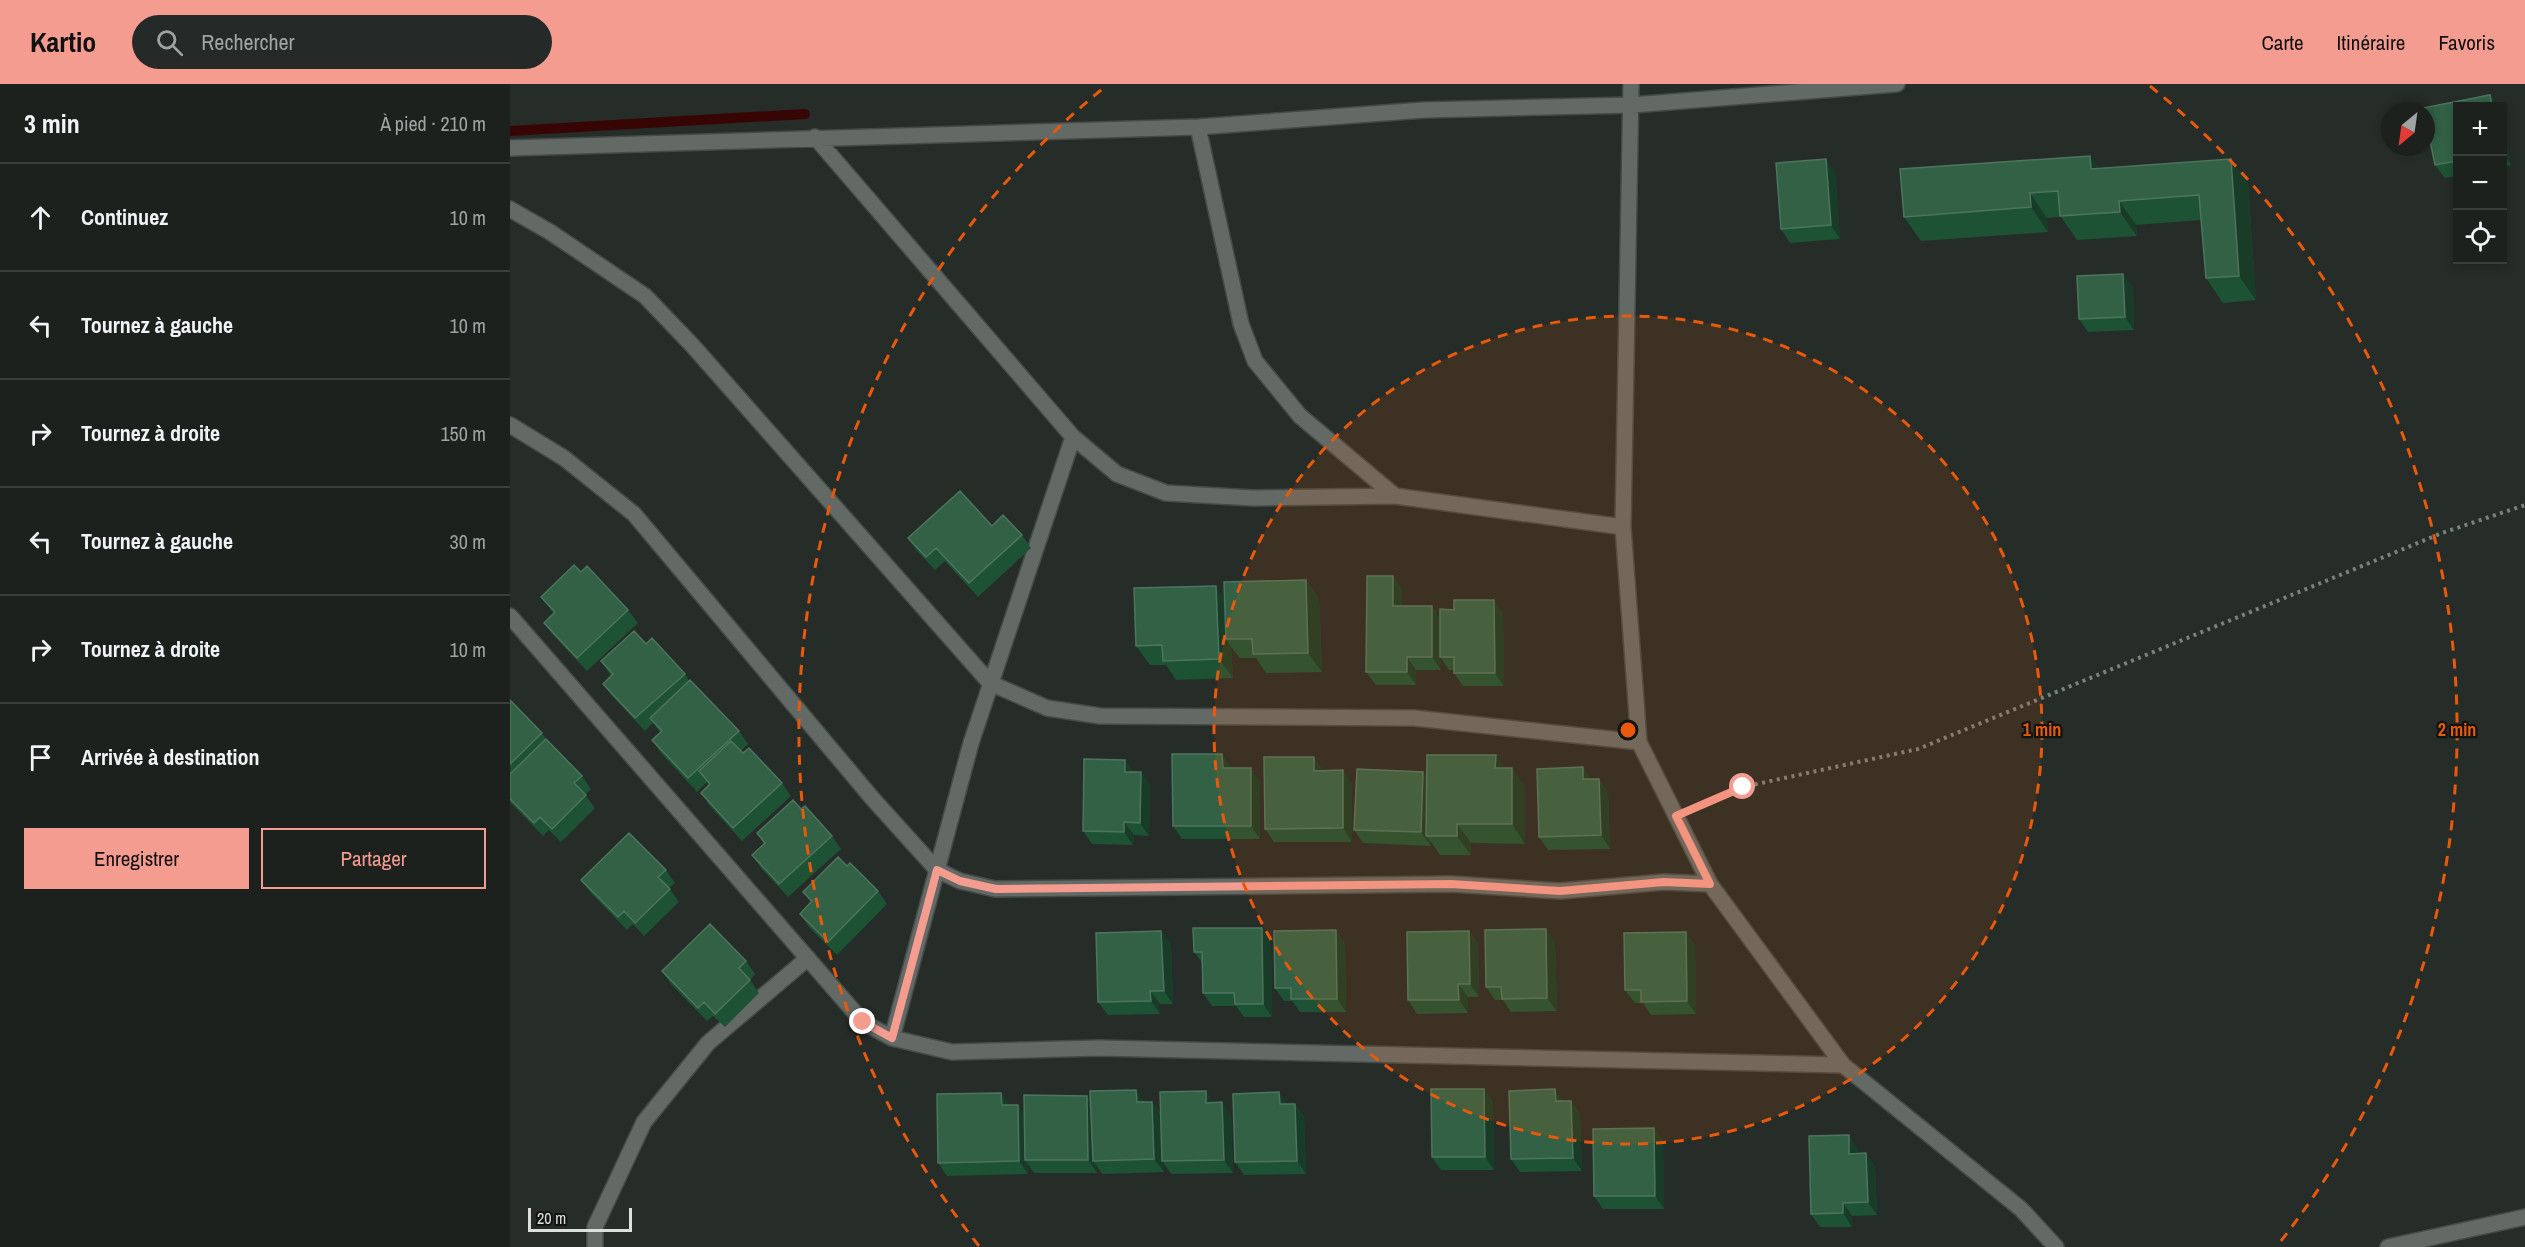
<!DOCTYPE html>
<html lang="fr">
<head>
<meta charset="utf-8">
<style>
  :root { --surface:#1c211e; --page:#252927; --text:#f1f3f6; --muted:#a0a3a4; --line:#3a3e3c; --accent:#f59c91 }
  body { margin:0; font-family:"Archivo Narrow",sans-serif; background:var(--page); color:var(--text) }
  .controls { position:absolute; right:18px; top:18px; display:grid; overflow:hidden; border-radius:0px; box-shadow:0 3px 9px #0003 }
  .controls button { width:54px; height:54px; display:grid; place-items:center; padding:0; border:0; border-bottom:2px solid var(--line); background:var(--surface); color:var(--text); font:30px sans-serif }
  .compass { position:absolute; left:1871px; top:18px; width:54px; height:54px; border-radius:50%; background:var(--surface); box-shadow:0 3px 9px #0003; rotate:209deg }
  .scale { position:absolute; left:18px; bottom:15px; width:104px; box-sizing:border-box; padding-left:6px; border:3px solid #dde1de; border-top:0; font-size:16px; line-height:21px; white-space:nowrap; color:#dde1de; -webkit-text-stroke:4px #111412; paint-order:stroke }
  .stop { position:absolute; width:18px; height:18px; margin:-14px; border:4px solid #f59c91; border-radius:50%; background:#fff }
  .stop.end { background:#f59c91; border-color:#fff; box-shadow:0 2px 6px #0008 }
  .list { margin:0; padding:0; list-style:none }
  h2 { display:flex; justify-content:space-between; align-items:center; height:78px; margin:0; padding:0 24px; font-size:26px }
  h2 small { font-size:20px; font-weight:400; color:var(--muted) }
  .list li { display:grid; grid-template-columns:39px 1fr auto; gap:18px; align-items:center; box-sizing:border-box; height:108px; padding:0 24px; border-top:2px solid var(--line) }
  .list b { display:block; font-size:22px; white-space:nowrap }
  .list em { font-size:20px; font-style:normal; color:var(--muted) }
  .actions { display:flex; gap:12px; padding:18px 24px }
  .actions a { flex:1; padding:14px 0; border:2px solid var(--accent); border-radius:0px; text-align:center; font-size:21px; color:var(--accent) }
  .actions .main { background:var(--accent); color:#111 }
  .icon { flex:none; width:33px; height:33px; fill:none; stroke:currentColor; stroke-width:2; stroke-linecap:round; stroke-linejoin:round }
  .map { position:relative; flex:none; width:2015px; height:1163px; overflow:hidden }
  header { display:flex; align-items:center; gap:36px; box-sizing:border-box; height:84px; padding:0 30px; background:var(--accent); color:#111 }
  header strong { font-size:28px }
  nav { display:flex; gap:33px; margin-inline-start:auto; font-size:21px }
  .search { width:420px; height:54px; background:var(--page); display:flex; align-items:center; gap:15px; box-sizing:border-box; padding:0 21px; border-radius:33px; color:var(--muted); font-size:22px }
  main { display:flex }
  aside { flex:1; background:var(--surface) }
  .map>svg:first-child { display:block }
</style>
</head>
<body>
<header>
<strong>Kartio</strong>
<div class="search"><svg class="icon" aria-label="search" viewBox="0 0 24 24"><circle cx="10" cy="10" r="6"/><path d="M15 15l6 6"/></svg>Rechercher</div>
<nav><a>Carte</a><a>Itinéraire</a><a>Favoris</a></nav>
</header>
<main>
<aside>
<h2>3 min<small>À pied · 210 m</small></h2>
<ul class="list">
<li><svg class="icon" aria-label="ahead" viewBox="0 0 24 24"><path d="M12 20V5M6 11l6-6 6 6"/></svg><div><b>Continuez</b></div><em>10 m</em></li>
<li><svg class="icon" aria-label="left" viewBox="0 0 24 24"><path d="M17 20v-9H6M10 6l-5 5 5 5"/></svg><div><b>Tournez à gauche</b></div><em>10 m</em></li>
<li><svg class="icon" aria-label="right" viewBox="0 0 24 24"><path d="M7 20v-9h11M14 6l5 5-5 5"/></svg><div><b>Tournez à droite</b></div><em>150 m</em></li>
<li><svg class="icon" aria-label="left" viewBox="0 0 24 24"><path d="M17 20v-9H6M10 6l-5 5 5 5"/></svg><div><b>Tournez à gauche</b></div><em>30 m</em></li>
<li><svg class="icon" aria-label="right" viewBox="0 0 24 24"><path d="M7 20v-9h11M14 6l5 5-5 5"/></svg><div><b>Tournez à droite</b></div><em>10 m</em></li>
<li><svg class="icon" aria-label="arrive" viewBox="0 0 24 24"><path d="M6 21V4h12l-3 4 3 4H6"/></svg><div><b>Arrivée à destination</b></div></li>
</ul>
<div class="actions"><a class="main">Enregistrer</a><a>Partager</a></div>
</aside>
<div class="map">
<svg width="2015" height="1163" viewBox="0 0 2015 1163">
  <rect width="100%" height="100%" fill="#262c28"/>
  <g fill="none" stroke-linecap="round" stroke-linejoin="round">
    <path stroke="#370504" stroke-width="10" d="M0 47 295 30"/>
    <g stroke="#454a46" stroke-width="18">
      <path id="street" d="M1121 0 1113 443 1129 658 1200 800 1333 981 1511 1125 1546 1163
        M688 43 731 240 745 277 790 332 885 412
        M305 53 563 353 607 390 656 409 743 414 885 412 1113 443
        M0 64 688 43 914 26 1122 21 1387 0
        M0 125 40 148 135 212 182 261 480 599 537 624 590 632 904 634 1129 658
        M0 341 54 374 124 430 362 714 427 786 450 797 485 805 941 800 1050 807 1154 798 1200 800
        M0 532 353 938 382 954 442 968 589 964 1333 981
        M382 954 461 659 563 353
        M85 1163V1143L134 1038 198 959 298 874
        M1878 1163 2015 1133"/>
    </g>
    <path stroke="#7b817d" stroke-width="4" stroke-dasharray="3 4.5" stroke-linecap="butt" d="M1189 722 1233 703 1408 665 1932 449 2015 421"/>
    <use href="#street" stroke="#636a65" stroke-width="15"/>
  </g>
  <path fill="#1d5234" d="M1980 11 1988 22H1947V92L1935 94 1925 81 1916 37V27H1914L1913 24Z
    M1992 40 2001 81 1992 83Z
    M1316 75 1325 88 1330 155 1280 159 1271 145Z
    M1589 84 1738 99 1746 216 1713 219 1696 194 1691 136 1626 141 1627 152 1567 156 1551 133 1537 134 1538 148 1411 157 1394 133Z
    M1623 203 1624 246 1578 248 1569 235Z
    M482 442 512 451 521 464 468 513 435 477 425 486 407 467 398 454Z
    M71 488 118 526 128 539 77 587 44 552 34 539 44 530 31 513Z
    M796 496 809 515 812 588 756 589 746 574H730L721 563 723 594 666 596 656 581H640L626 562 715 514Z
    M892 505V522L930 533 993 529 994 602H953L944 589V586H939L931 574V586H906V601H866L856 588Z
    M136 560 175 590 179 597 229 647 238 660 231 667 272 699 281 712 232 757 200 722 191 709 199 701 197 698 187 708 151 669 142 656 150 648 143 639 135 647 103 613 93 600 101 592 91 577Z
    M0 616 32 649 39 659 72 692 81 705 75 711 85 724 51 758 39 746 33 752 0 718Z
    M615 676 623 688H631L640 701 639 752 624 751 623 761 582 760 573 747Z
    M721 683V684L750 697V755H672L663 742Z
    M1073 683 1081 695H1089L1098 708 1100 765 1038 766 1029 753Z
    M994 684H1002L1015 703V760L961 759V771H930L921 758V762L853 759 844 746 917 692Z
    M813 686V687L842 700V758H764L755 745Z
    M291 725 322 752 331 765 278 813 251 784 242 771 254 759 247 749Z
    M337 782 368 807 377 820 327 871 299 843 290 830 301 819 293 808Z
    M156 786 165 799 159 804 169 818 134 852 123 840 117 846 81 809 71 796Z
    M752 844 761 857 762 933H734L726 922H702L693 909V880L684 868Z
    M651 847 661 860 663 920H650V930L598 931 588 918Z
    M959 847 968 860 969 913H958V929L907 930 898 916Z
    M1045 858 1047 927 1001 928 993 916H985L976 903Z
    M835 859 836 928H790L782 917H774L765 904Z
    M1185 861 1186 930 1141 931 1133 919H1125L1115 906Z
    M236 877 245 890 240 896 249 909 215 943 203 932 197 937 161 900 152 887Z
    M974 1005 983 1018 984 1086H931L922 1073Z
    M626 1006 634 1018H642L651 1030 696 1007 704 1019 721 1031 723 1089 661 1090 653 1078 654 1088 592 1090 587 1082V1089H524L518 1080V1090L437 1092 428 1079 491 1009 500 1021 514 1030 577 1012 581 1017Z
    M1053 1017H1061L1070 1030 1072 1087 1010 1088 1001 1075Z
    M777 1020H785L794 1033 796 1090 734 1091 725 1078Z
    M1144 1044 1153 1057 1154 1125H1093L1084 1112Z
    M1348 1065V1070L1365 1082 1367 1131 1342 1132V1143H1310L1301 1130Z"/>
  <path fill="#183c27" d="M1980 11 1988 22H1982Z
    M1992 40 2001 81 1992 69Z
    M1580 72 1597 96 1581 85Z
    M1316 75 1325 88 1330 155 1321 141Z
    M1721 75 1738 99 1746 216 1729 192Z
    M1520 109 1537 134 1538 148 1521 123Z
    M1609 117 1626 141 1627 152 1610 128Z
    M1613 190 1623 203 1624 246 1615 233Z
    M883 492 892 505V535L883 522Z
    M796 496 809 515 812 588 798 569Z
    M706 502 720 521 716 555 721 563 723 594 709 575Z
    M984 516 993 529 994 602 985 589Z
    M922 522 931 535V586L922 573Z
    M897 573 906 586V601L897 588Z
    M712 670 721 683 722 697 713 684Z
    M986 671 999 690 985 684Z
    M804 673 813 686V700L804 687Z
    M615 676 624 689 615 688Z
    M1073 683 1082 696 1073 695Z
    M741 684 750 697V755L741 742Z
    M1002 684 1015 703V760L1002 740Z
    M833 686 842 700V758L833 744Z
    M631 688 640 701 639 752 630 739Z
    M913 688 922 701 916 752 921 758V762L911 748Z
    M1089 695 1098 708 1100 765 1091 751Z
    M614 738 624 751 623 761 614 748Z
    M947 740 961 759V771L947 752Z
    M752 844 761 857 762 933 753 920Z
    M1036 845 1045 858 1047 927 1037 914Z
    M826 846 835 859 836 928 827 915Z
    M651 847 661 860 663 920 654 907Z
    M959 847 968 860 969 913 960 900Z
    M1176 848 1185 861 1186 930 1177 917Z
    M948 900 958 913V929L949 916Z
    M640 907 650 920V930L641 917Z
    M974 1005 983 1018 984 1086 975 1073Z
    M1045 1005 1054 1018 1046 1017Z
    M626 1006 635 1019 627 1018Z
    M696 1007 705 1020 696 1019Z
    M769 1008 778 1021 770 1020Z
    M491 1009 501 1022 492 1021Z
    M577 1012 586 1025 583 1077 587 1082V1089L578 1076Z
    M1061 1017 1070 1030 1072 1087 1063 1074Z
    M642 1018 651 1031 654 1088 644 1075Z
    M712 1018 721 1031 723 1089 714 1076Z
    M785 1020 794 1033 796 1090 787 1077Z
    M508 1021 517 1034 515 1076 518 1080V1090L509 1077Z
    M1144 1044 1153 1057 1154 1125 1145 1112Z
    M1339 1051 1348 1065V1083L1339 1070Z
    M1356 1069 1365 1082 1367 1131 1358 1118Z
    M1333 1119 1342 1132V1143L1333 1129Z"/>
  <path fill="#326146" stroke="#4d755e" stroke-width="1.5" d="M1980 11 1982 22H1947V77L1925 81 1916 37V27H1914L1913 24Z
    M1580 72 1581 85 1721 75 1729 192 1696 194 1689 111 1609 117 1610 128 1550 132 1548 107 1520 109 1521 123 1394 133 1390 85Z
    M1316 75 1321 141 1271 145 1266 79Z
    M1613 190 1615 233 1569 235 1567 192Z
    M450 407 482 442 493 431 512 451 459 499 426 464 416 473 398 454Z
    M64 481 71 488 77 482 118 526 67 574 34 539 45 528 31 513Z
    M857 492H883V522H922V573H897V588H856Z
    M796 496 798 569 743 570 742 555H716L714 498Z
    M706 502 709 575 653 577 652 561 626 562 624 504Z
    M944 516H984L985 589H944V573H930V525L944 526Z
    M124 547 136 560 142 554 175 590 125 634 93 600 103 590 91 577Z
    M180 596 229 647 178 694 142 656 152 647 140 634Z
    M0 616 32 649 0 680Z
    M36 655 72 692 64 699 76 711 42 745 30 733 24 739 0 715V690Z
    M221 657 233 669 239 664 272 699 223 744 191 709 200 700 189 687Z
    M662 670H712L713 684H741V742H663Z
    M917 671H986L985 684H1002V740H947V752H916Z
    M754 673H804V687L833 686V744L755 745Z
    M574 675 615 676V688H631L630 739 614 738V748L573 747Z
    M1073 683V695H1089L1091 751 1029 753 1027 685Z
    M847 685 913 688 911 748 844 746Z
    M283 716 291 725 295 722 322 752 269 800 242 771 255 759 247 749Z
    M119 749 156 786 148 793 160 805 125 839 114 827 108 833 71 796Z
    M328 773 337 782 340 779 368 807 318 858 290 830 302 817 293 808Z
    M200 840 236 877 229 884 240 896 205 930 194 918 188 924 152 887Z
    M683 844H752L753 920H725L724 909H693L692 868H684Z
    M1036 845 1037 914 992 915 991 903H976L975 846Z
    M826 846 827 915H781V904H765L764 847Z
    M651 847 654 907H640L641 917 588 918 586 849Z
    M959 847 960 900H948L949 916H898L897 848Z
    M1176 848 1177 917 1131 918V906H1115L1114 849Z
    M921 1005H974L975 1073H922Z
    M1045 1005 1046 1017H1061L1063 1074 1001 1075 999 1007Z
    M626 1006 627 1018H642L644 1075 583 1077 580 1007Z
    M696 1007V1019L712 1018 714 1076 652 1077 650 1008Z
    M769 1008 770 1020H785L787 1077 725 1078 723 1010Z
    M491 1009 492 1021H508L509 1077 428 1079 427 1010Z
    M514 1011 577 1012 578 1076H515Z
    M1144 1044 1145 1112H1084L1083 1045Z
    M1339 1051V1070L1356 1069 1358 1118 1333 1119V1129L1301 1130 1299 1052Z"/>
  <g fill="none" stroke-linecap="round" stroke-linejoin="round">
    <path stroke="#f59c91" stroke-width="8" d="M353 938 382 954 427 786 450 797 486 805 941 800 1050 807 1154 798 1200 800 1166 732 1233 703"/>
  </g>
  <circle cx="1118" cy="646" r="414" fill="#e8590c" fill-opacity=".12"/>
  <g fill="none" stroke="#e8590c" stroke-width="3" stroke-dasharray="10 8">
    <circle cx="1118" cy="646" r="414"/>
    <path d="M469 1162A829 829 0 0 1 596 2M1640 2A829 829 0 0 1 1767 1162"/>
  </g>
  <circle cx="1118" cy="646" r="9" fill="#e8590c" stroke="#111412" stroke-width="3"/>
  <g font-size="18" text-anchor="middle" font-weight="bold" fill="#e8590c" stroke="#111412" stroke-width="4.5" stroke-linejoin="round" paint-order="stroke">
    <text x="1532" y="652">1 min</text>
    <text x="1947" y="652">2 min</text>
  </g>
</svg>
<div class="controls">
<button>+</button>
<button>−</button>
<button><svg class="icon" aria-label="locate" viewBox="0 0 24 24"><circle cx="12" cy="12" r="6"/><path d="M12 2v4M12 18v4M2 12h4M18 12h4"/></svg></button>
</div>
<svg class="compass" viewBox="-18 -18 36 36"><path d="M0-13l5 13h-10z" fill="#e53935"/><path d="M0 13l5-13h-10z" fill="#a0a3a4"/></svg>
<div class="scale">20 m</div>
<div class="stop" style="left:1233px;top:703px"></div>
<div class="stop end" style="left:353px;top:938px"></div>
</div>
</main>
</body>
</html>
